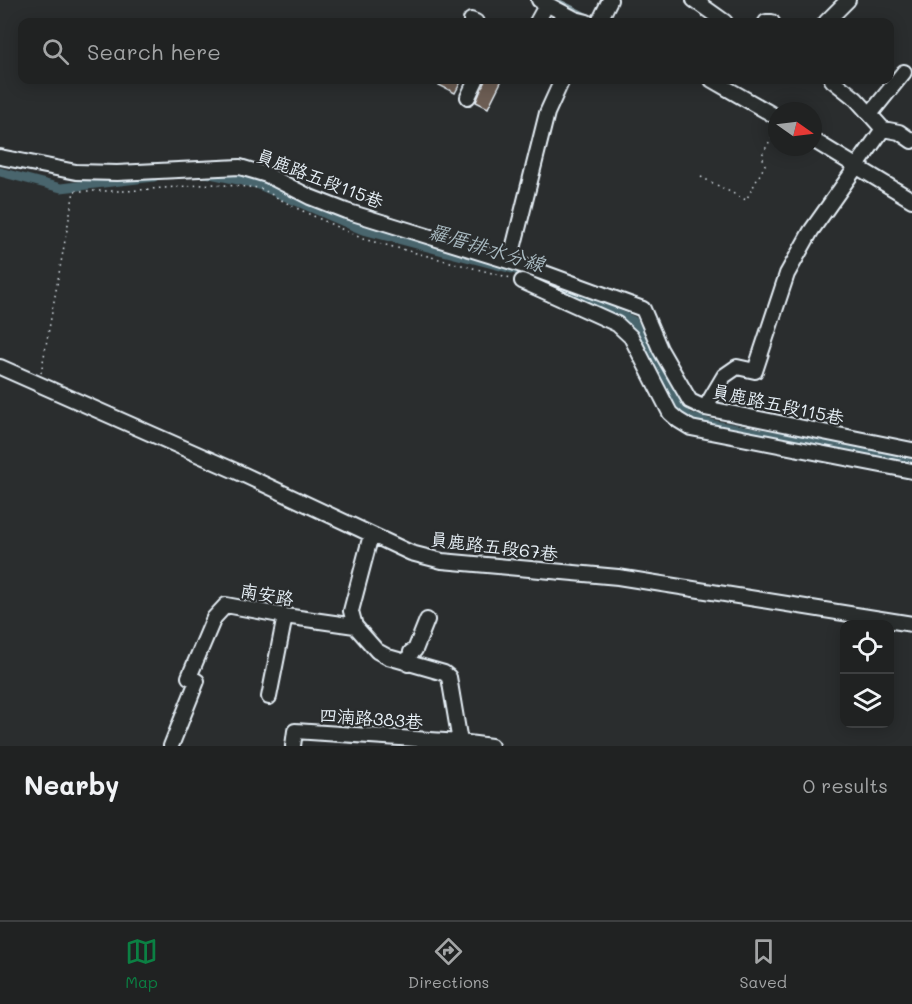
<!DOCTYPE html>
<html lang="en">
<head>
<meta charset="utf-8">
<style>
  :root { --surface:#202222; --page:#2d2f2f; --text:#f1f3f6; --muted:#a2a4a5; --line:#3d3f40; --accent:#0b8043 }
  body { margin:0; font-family:Mali,"LXGW WenKai TC",sans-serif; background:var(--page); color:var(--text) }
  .controls { position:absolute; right:18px; bottom:18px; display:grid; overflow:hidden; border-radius:12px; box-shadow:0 3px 15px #0003 }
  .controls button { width:54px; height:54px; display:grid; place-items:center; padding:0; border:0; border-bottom:2px solid var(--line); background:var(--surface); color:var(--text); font:30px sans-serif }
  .compass { position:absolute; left:768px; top:102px; width:54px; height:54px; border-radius:50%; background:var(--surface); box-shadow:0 3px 15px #0003; rotate:104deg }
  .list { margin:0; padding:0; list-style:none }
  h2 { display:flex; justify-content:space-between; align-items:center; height:78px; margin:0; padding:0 24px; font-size:26px }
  h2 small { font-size:20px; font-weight:400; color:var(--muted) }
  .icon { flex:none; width:33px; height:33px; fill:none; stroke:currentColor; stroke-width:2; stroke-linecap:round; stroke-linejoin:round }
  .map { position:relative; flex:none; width:912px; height:746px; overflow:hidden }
  .search { position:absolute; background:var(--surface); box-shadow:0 3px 15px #0003; left:18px; right:18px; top:18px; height:66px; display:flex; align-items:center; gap:15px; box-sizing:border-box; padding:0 21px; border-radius:12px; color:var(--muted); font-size:22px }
  .sheet { height:174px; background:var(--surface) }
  nav { display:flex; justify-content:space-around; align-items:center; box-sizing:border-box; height:84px; border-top:2px solid var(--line); background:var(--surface); font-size:16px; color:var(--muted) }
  nav a { display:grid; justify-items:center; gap:3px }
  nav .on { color:var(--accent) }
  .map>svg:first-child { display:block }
</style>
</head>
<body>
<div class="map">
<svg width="912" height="746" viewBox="0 0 912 746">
  <rect width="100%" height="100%" fill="#2a2d2e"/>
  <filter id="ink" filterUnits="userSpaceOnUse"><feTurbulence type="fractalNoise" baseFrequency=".0167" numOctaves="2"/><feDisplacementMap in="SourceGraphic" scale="12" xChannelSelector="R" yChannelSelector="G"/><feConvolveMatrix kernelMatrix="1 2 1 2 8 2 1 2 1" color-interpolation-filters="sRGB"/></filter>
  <g filter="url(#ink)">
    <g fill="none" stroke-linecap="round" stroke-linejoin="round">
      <path stroke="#889da5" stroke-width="2" d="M559 0 591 16V20"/>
      <path stroke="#48656d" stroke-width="9" d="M0 172 61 188 154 177
        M206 173 257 184 363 230 516 270 633 321 676 402 689 417 714 425 912 460"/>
    </g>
    <path fill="#6c5d53" stroke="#e8f1f8" stroke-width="1.5" d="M442 80H462L455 93 439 85Z
      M485 80H502L488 108 476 102Z"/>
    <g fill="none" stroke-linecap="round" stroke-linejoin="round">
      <g stroke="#e8f1f8" stroke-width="18">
        <path id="minor" d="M539 0 575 19 587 22
          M694 0 725 22
          M471 20 476 22
          M537 22 547 4
          M599 22 610 0
          M766 22H772
          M826 22 848 0
          M712 80 777 117
          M832 80 856 99 883 129
          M468 97 476 80
          M871 113 904 72
          M883 129 899 132 912 141
          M813 140 912 200
          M0 157 76 172 117 173 240 167 267 175 310 197 346 211 528 267 643 309 660 349 690 401 705 408 912 450
          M510 261 547 113 562 80
          M522 281 617 324 631 337 670 413 678 420 691 428 912 471
          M0 367 240 473 411 553 442 561 618 577 912 624
          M705 408 724 376 737 367 755 371 787 274 811 231 883 129
          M371 535 351 611 355 626 377 651 388 657 444 673 449 677 460 742 491 746
          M408 664 411 652 415 650 427 620
          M269 697 285 616
          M171 746 197 681 189 677 214 618 226 605 285 616 355 626
          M293 746 295 731 460 742"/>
      </g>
      <path stroke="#e8f1f8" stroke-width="1.5" stroke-dasharray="1.5 4.5" stroke-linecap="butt" d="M701 177 746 200 765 165 762 155 777 128
        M41 373 74 191H127L212 184 260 188 294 207 363 239 511 278"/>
      <use href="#minor" stroke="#2a2d2e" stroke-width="14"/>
    </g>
  </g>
  <g text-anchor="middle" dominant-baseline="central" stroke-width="4.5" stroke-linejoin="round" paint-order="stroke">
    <g font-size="18" fill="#e8f1f8" stroke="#2a2d2e">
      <text transform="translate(320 178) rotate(21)">員鹿路五段115巷</text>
      <text transform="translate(778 404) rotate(12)">員鹿路五段115巷</text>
      <text transform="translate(494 546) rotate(7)">員鹿路五段67巷</text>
      <text transform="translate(267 594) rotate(10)">南安路</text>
      <text transform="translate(371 718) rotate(4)">四湳路383巷</text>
    </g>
    <g font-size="20" font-style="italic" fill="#a8b9c0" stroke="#2a2d2e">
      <text transform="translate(487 247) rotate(17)">羅厝排水分線</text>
    </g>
  </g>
</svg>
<div class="controls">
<button><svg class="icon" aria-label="locate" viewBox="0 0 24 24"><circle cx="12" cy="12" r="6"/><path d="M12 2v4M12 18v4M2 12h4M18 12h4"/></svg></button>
<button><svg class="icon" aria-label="layers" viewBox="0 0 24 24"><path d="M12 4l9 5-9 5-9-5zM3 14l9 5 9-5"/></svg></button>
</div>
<svg class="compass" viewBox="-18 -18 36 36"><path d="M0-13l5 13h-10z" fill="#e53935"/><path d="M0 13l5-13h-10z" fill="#a2a4a5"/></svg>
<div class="search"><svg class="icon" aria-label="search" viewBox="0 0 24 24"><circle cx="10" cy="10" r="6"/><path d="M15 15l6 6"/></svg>Search here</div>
</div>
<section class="sheet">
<h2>Nearby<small>0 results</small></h2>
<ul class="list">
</ul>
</section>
<nav>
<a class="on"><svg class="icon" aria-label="map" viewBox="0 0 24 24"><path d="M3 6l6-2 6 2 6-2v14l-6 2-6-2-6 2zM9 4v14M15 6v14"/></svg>Map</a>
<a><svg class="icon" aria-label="directions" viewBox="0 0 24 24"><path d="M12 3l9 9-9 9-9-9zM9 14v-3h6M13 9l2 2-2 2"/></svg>Directions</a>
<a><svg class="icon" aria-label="saved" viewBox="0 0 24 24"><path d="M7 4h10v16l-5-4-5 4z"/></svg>Saved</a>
</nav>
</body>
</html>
